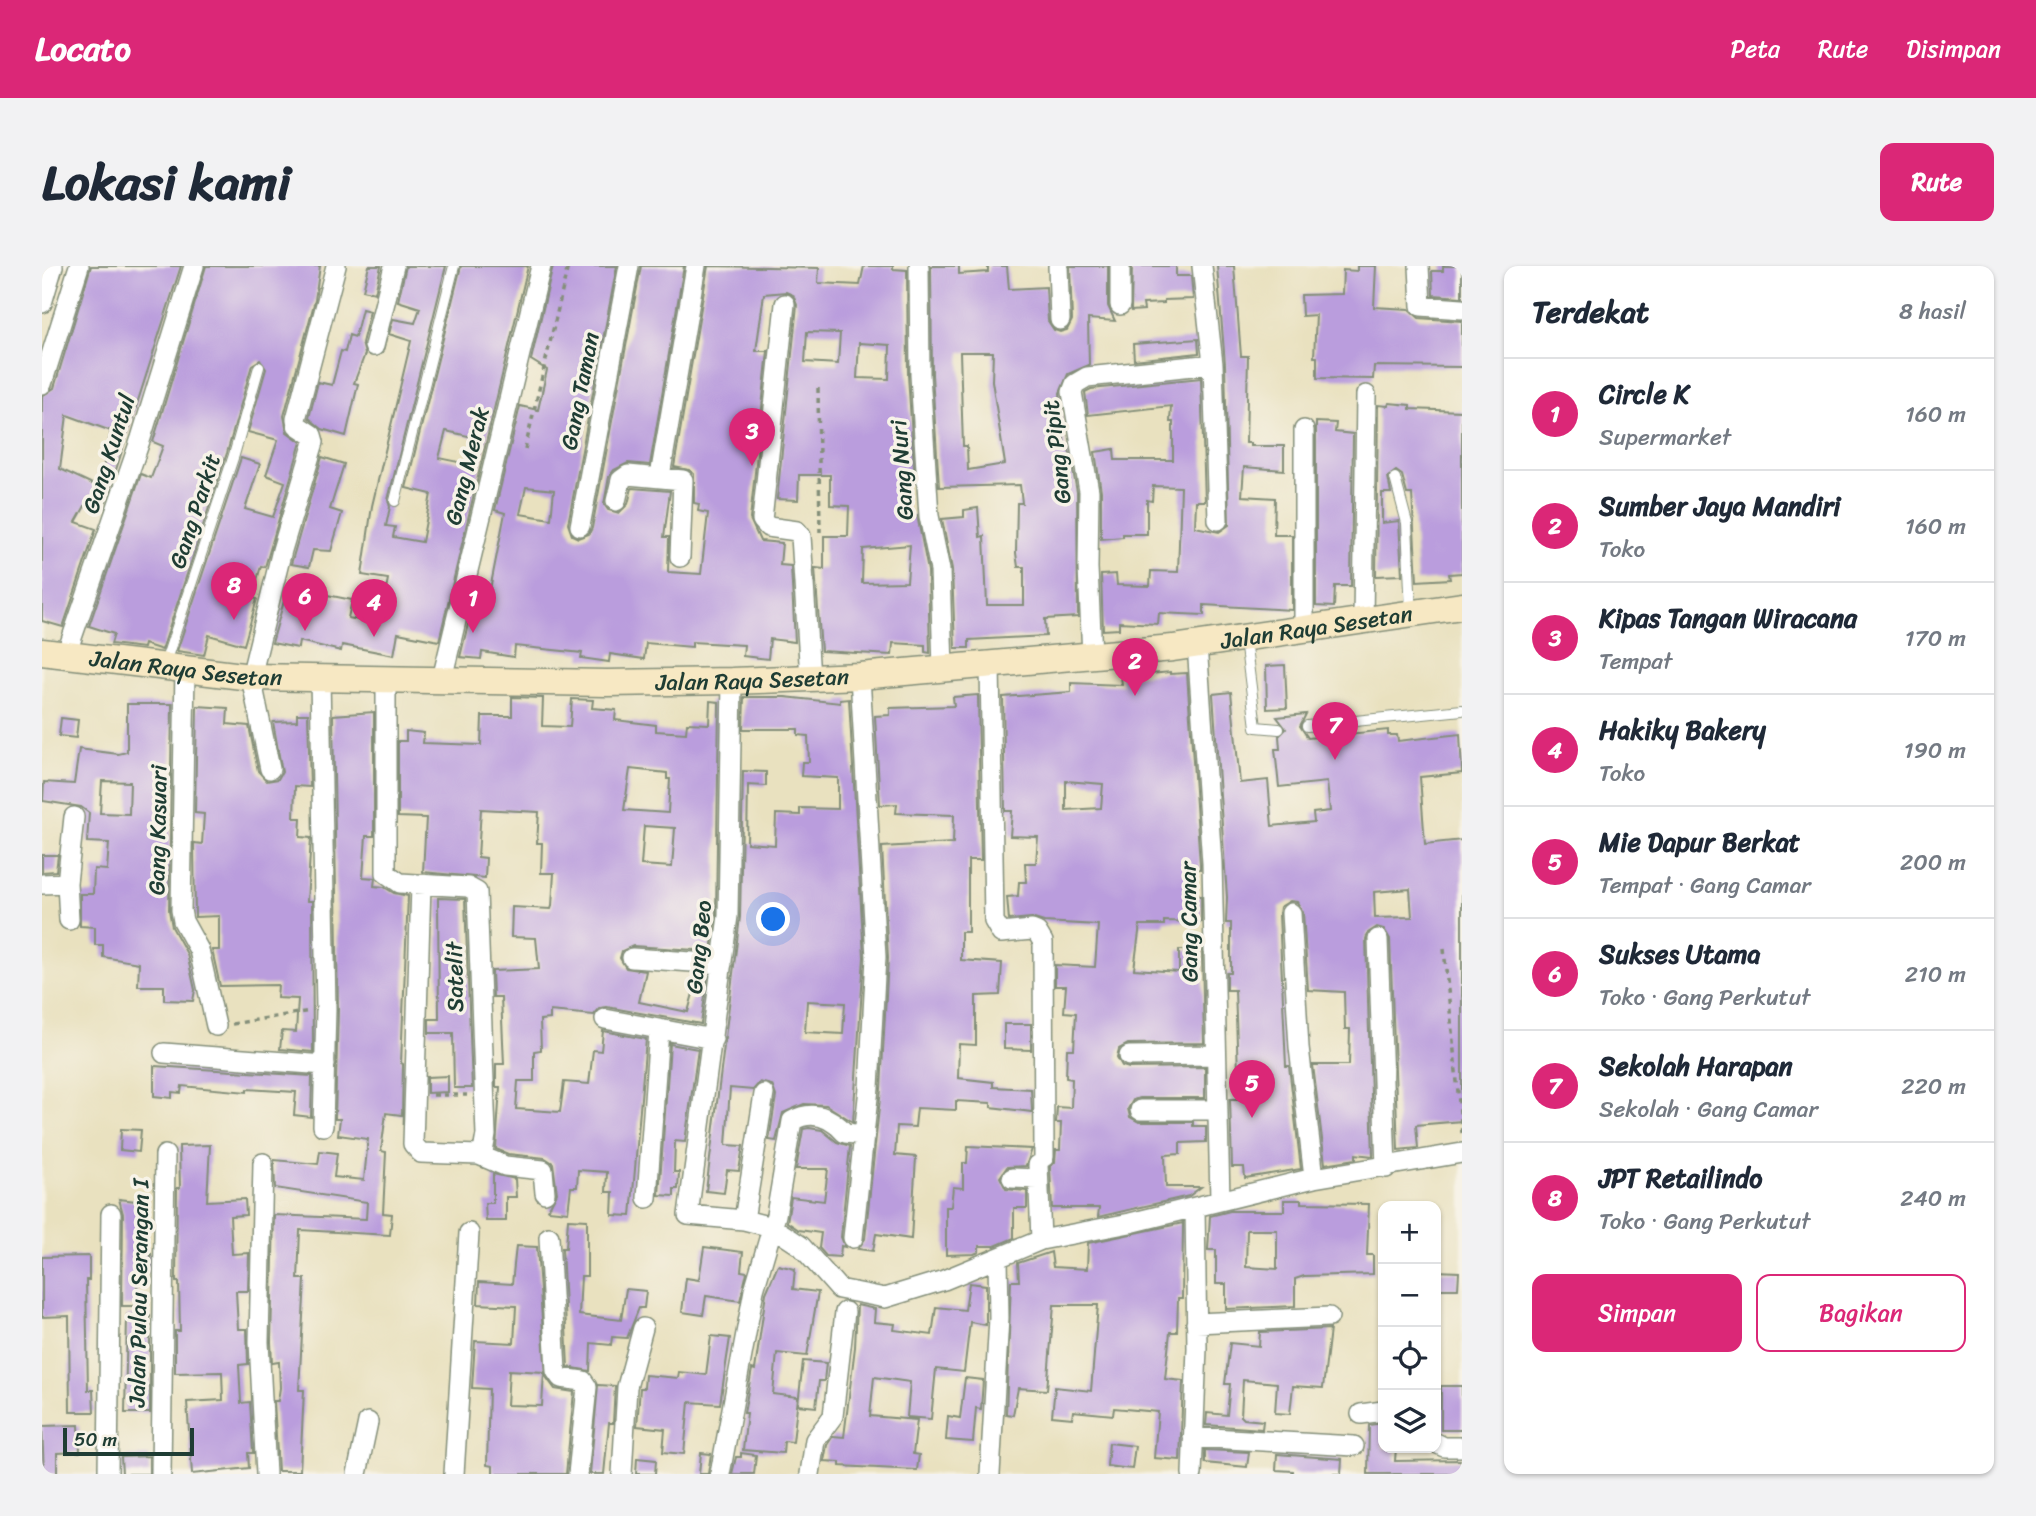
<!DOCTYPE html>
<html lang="id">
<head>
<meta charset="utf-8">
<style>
  :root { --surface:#fff; --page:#f2f2f3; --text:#1f2937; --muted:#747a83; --line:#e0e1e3; --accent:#db2777 }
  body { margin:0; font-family:Sriracha,sans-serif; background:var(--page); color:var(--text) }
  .controls { position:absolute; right:21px; bottom:21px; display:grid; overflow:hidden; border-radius:14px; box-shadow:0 2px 5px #0004 }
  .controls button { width:63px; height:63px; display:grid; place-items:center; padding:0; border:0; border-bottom:2px solid var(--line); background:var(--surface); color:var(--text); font:35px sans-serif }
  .scale { position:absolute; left:21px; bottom:18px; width:131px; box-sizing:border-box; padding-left:7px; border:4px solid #1f3d34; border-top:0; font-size:19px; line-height:24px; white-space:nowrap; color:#1f3d34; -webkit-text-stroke:5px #f7f3e8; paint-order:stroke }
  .you { position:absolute; left:732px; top:654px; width:24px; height:24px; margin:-18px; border:5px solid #fff; border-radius:50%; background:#1a73e8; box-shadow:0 0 0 10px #1a73e833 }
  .badge { display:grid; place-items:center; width:46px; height:46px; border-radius:50%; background:var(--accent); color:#fff; font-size:23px; font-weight:700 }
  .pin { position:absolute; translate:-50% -58px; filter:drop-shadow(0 2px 4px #0008) }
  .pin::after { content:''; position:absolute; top:37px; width:24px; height:21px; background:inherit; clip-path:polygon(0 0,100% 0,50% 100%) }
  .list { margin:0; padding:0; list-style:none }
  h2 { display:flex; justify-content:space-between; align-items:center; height:91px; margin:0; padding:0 28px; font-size:30px }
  h2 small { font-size:23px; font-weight:400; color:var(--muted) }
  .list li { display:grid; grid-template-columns:46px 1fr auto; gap:21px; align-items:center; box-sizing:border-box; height:112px; padding:0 28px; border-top:2px solid var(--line) }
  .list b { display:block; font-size:26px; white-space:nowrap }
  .list p { margin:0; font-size:23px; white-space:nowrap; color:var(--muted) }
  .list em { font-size:23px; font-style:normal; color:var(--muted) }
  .actions { display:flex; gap:14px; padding:21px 28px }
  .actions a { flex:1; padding:16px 0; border:2px solid var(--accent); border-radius:14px; text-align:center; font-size:24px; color:var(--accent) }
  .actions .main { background:var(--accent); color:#fff }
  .icon { flex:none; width:38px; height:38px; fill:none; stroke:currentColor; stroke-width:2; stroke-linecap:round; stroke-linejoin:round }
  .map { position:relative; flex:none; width:1420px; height:1208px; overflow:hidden; border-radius:14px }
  header { display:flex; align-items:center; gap:42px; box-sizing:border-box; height:98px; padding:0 35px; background:var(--accent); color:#fff }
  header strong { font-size:33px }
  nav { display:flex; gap:38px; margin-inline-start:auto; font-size:24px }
  .intro { display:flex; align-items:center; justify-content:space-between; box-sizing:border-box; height:168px; padding:0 42px }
  h1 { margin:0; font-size:49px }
  .button { padding:18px 32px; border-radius:14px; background:var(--accent); color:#fff; font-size:24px; font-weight:700 }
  main { display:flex; gap:42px; padding:0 42px }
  aside { flex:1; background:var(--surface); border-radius:14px; box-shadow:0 2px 5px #0004 }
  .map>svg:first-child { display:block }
</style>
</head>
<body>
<header>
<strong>Locato</strong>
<nav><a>Peta</a><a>Rute</a><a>Disimpan</a></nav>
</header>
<div class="intro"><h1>Lokasi kami</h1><a class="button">Rute</a></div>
<main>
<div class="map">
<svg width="1420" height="1208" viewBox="0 0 1420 1208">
  <rect width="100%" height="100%" fill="#f7f3e8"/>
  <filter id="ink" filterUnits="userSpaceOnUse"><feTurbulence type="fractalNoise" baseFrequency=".0143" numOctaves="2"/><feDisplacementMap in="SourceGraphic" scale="14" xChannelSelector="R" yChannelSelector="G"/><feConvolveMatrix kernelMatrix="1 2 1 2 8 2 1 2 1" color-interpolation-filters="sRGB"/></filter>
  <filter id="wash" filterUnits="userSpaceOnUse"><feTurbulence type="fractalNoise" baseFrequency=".00686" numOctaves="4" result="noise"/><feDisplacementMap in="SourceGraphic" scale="28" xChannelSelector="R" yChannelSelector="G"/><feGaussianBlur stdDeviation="1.57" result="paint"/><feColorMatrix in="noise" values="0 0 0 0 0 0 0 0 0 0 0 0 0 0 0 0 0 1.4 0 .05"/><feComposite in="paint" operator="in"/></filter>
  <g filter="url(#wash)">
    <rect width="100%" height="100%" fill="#e9e1bf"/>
    <g id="blocks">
      <path fill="#ba9ddd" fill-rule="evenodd" d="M49 0H139L64 235 48 231 34 256 54 263 21 361 0 355V130L12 122ZM25 149 69 165 57 221 18 203Z
        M164 0H278L273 34 242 150 245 166 259 176 223 301 219 300 210 332 215 333 202 379 167 369 162 389 135 385 199 192 218 198 203 243 231 251 243 216 224 209 236 174 206 166 224 103 218 94 210 99 185 187 120 384 102 378 101 382 69 378 72 368 47 360 99 208 109 212 121 180 111 176Z
        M327 0H339L333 27 321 24Z
        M364 0H404L346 234 348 241 344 260 353 261 351 271 380 276 389 228 364 222 419 0H486L397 375 356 367 352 389 300 379 299 385 257 375 256 382 230 377 246 321 310 334 306 352 337 358 346 313 320 309 330 240 369 75 347 68 351 53 373 57 378 42 356 35ZM404 165 435 172 431 199 397 192Z
        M511 0H575L526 258 530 269 536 272 547 268 550 262 599 0H642L608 199 586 197 572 204 567 211 562 238 566 244 577 247 586 238 590 222 628 225 622 271H627L626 306 659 308 666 247 656 245 657 238 652 237V208L647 204 632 201 666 0 777 2 776 17 818 19 822 0H851V3L865 4 866 109 873 217H860V251L875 249 886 305 888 387 883 386V379L851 377 850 389 779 385 773 302 782 303V270H806L807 240 788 239V209H757L756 234 735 233 755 39 751 29 744 26 722 28 714 85H726L708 253 718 275 740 277 738 299 749 300 753 376 728 373 726 393 701 390 702 379 650 376V381L604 377 602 393 568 388 567 396 539 392 540 387 473 380 472 391 440 386 439 393 418 391 429 346 443 349 463 247 453 244 478 140 496 144 505 104 489 94ZM765 66 798 67 796 98 763 96ZM817 77 848 79 847 113 815 112ZM484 221 512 224 509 253 478 248ZM868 279 865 316 820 317 821 283Z
        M889 0H917V8L946 6V0H965L967 23 1004 21 1006 55 1012 64 1018 66 1025 64 1030 54 1028 0H1066V40L1073 55 1046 53 1047 99 1026 108 1018 127 1023 184 1027 183 1035 226 1036 351 1003 353 1004 370 927 374V382H913L910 303 900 253 922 251V244L936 242 938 271 942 270 945 339H982V301H976L974 287 975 237H980L978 219 897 221 890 109ZM918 86H951L950 115 963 198 926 204 925 180H921Z
        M1090 0H1134V10H1149L1151 33 1122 34V37L1101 38 1102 44 1089 45Z
        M1175 0H1192L1199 90H1206L1204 177H1208V180H1242V204L1202 201 1200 230 1233 232 1232 269H1250V344L1162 339V349L1117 347 1116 358 1077 356V363L1061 364 1059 309 1074 308 1075 319 1108 320 1109 305 1136 306 1139 221 1111 220 1110 235 1105 234V268H1081V271L1059 273V225L1053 186 1072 183 1073 194H1131V156H1128L1129 140 1046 149 1043 126 1049 123 1159 112 1163 235H1154L1153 261 1177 266 1187 259 1183 98Z
        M1315 0H1334L1332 41 1367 43 1377 52 1420 55V101L1332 100 1331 113 1275 112V91H1272L1274 49 1260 50 1259 29 1300 28 1301 4 1315 5Z
        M1401 0H1420V31L1391 29 1390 5H1401Z
        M320 43 328 45 320 77 323 88 312 117 316 118 304 170 280 163 267 152 276 116 290 119 299 85 303 86 307 69 313 71Z
        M1156 73 1157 87 1092 94 1091 78Z
        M1347 137 1368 139V143L1420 145V307L1407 308 1408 313 1375 315 1370 228H1365L1360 209 1354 205 1346 211 1349 227H1340V257L1357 255 1360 309 1334 310 1336 139 1346 140Z
        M1274 156 1294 157 1293 166 1311 168 1309 320H1293L1292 341 1274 340Z
        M280 191 302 198 288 243 300 247 289 285 271 284 267 301 249 298Z
        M1243 399 1245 442 1225 443 1224 400Z
        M1128 406V408L1145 407 1158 598V603H1153L1154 630H1159V656L1122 655V659H1098L1092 703 1137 706V684H1160L1162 777 1086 778 1077 783 1075 791 1080 800 1087 802 1163 801V832H1097L1091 834 1086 843 1088 851 1097 856H1151V860H1164V876L1138 877V888L1123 889 1124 921H1159L1147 930 1056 951 1057 942H1010L1008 901 1013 896 1014 884H1018L1019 857H1014L1015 841 1029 842 1030 813 1024 812 1025 783H1032L1034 747 1022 746 1024 720H1013V699L1053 701 1056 659 1002 656 989 652 967 654 965 631 976 630 977 616H984L983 597H994L996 571 968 570 970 545H963L961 431 1029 426V417L1080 419 1079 411ZM1024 515 1061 518 1059 542 1024 544Z
        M1189 426 1198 517 1226 514 1230 560 1272 556 1271 547 1288 545 1285 516 1237 521 1233 483H1238L1237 470 1244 463 1235 451 1264 448 1258 460 1266 472 1346 464V469H1355L1356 475 1418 468 1420 507 1378 511 1383 578 1420 574V855L1374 859 1376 882 1356 884 1348 673 1342 663 1335 661 1326 667 1324 673 1331 890 1314 888V893L1283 898 1271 799H1307L1308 763H1303L1302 726 1266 724 1261 646 1255 636 1248 635 1238 641 1237 648 1244 800H1247L1259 903 1203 912 1202 901H1190L1188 833H1197L1193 724H1185V707H1189V657H1184L1185 631 1171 428ZM1368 623 1370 651 1333 652 1332 626Z
        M936 429 939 594H926V666H919V694L960 697 958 729 934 730V779L917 778 916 812 951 816V821L989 823 990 846 949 841V837L914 835V844L875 842 873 861 855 860 853 889 874 891 869 973 834 968 831 985 816 983 823 973 839 823 846 692 840 581 911 577 912 549 854 547 855 538 838 539 833 450 848 449V442L912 440 911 431Z
        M470 431 501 432 500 460 528 461 530 433 551 434 550 442 574 444 573 454 614 459V465L644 467 645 457 667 458 668 435 677 436 674 649 669 685 591 680 580 685 578 692 584 702 604 705 597 736 646 746 656 709H666L659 758 565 741 558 742 552 749 508 745V753L498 754 499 784 492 785V815H476L474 843 518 846 522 816 547 818 551 784 559 785 561 765 604 773 589 950 570 949 571 926H564L565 906 536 904 535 921H529L526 946 506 944 515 927 511 897 503 892 466 888 454 883 458 821H454V798H462L459 731H451L450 705 497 703 494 672 469 671 470 641 509 643 510 640 512 607H499L500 577H495L497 546 439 543 436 591 444 592 443 612 381 606 384 552 356 551V475H364V465L382 467 381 477 439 479 440 450H470ZM588 503 625 507V513H628L626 547 582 544ZM602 560 633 562 630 601 599 599Z
        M702 431H743L798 437V434L807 433 822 691 811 856 784 839 762 838 741 847 734 875 727 874 734 830 730 819 718 816 711 824 688 822 684 879 701 880 697 905 685 904 682 927 664 925 698 651 701 505 724 506V520L706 519 705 577 733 579 734 548 758 549V542L796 543V512L759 510 760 496H767L766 470 756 469V463H701ZM765 735 803 737 801 768 763 766Z
        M85 438H130L127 644 130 661 145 688 153 724 151 735 122 734V720H96L97 697 61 691V679H53V661L38 660V628H51L52 603 65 604 67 577 45 576 47 547 39 541 1 535 2 516 32 518 37 483 76 488 85 486ZM60 515 88 516 87 548 58 547Z
        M155 440 186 442 185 458 207 460 216 505 225 515 236 513 240 506 231 456 255 455V448H266L268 521 253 520 252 552H259L258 571 269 572 265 635H270L271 786 238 783 240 765 254 766 256 733 235 732 236 719 178 720 170 684H177V650L153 651 152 577 160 578 162 548 153 547Z
        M332 446V570H324L321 611 333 612 332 620 342 621 352 627 366 630 359 797 361 798 360 849 344 847 339 885 344 886 341 947 350 948 348 969 258 964 256 1013H263L257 1124H262L258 1205H236L232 1135H236L238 1122 237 1096 230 1097 229 1076 232 949 324 953 325 936 233 922 232 894 276 898 278 885 295 887 292 911 322 914 326 873 296 869 298 853H293L296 743 291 449Z
        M19 452 36 454 34 472 17 470Z
        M0 589H16L14 605 0 606Z
        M396 632 423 633 430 822H412L411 767H387V753H397Z
        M962 758H989V784L962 783Z
        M628 778 656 783 643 876 633 875 632 906H637L636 923H632V930L617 929Z
        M112 800 270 810 269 851 252 849 254 826 205 823V826L140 820 139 827 130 826V832L112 830Z
        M406 810V826L385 827V811Z
        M767 862 780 864 795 876 808 880 799 971 803 981 799 980 798 991 784 990 777 982 779 967 757 964 745 956 749 931 782 935 786 903H754L761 863Z
        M79 863 99 864 97 886 78 884Z
        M168 879 165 935 203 933 204 949 188 950 190 988 207 987 206 1025H194L196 1063H205L206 1098 197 1099 199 1137 208 1136 211 1187H206L207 1202 150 1208 145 1136 181 1134 180 1106 133 1107V1065H138L137 1016H134L135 922H138L137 880Z
        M926 880 990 883 984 900 965 901 958 911 964 923 985 925V942H972V972L953 980H937V986L932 988 904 989V941H909L911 921 921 922V897H925Z
        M451 908 473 913 474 931H464V955H444L443 937H451Z
        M77 933 102 936 98 988H109V1006L96 1005 94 1040H80L81 948Z
        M1242 934H1259V937L1327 938 1325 989H1331V1008L1262 1010 1253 1013V1040L1184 1043V1018H1174V984H1166L1168 950 1188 945H1242ZM1205 964H1235V1003L1204 1001Z
        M526 953 545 954V1010H539L537 1049 579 1054 584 1023 604 1025 602 1042H597L585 1072 570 1071 569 1079 549 1077 548 1105 526 1101 520 982H524Z
        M1141 957 1140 1032H1136L1135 1066H1128L1123 1113 1141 1115 1138 1194 1112 1192 1116 1146 1072 1142 1071 1149 1031 1145 1030 1152 1010 1150 1013 1121 1049 1125 1056 1039H1012L1005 1124 976 1122 971 1149 964 1148 969 1015H977L976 997 1009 986 1011 1001 1045 1003 1046 977Z
        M474 980 495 981 504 1111 513 1123 532 1126 524 1208H451V1200L445 1199 447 1123 430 1122 433 1075 472 1077 474 1040 436 1038 437 1016 470 1018ZM467 1104 502 1106 500 1140 465 1139Z
        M662 981 701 986 699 1005 705 1006 698 1035 664 1030 661 1049 640 1046 644 1012 657 1014Z
        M47 990V1014H44L46 1124H51L52 1146H28L27 1050 0 1051V991Z
        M736 999 753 1003 751 1023 776 1026 765 1090 735 1087 731 1128 756 1131 751 1176 742 1175 741 1187 701 1184 705 1147H702L703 1142 710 1103 713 1104 724 1027Z
        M1394 1005 1417 1006 1416 1023H1394Z
        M927 1017 944 1019V1059L928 1056 922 1106 894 1103 889 1153 865 1151 868 1116 832 1111 828 1150 875 1154 871 1188 877 1189 875 1204 798 1200V1196L782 1195 785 1179 791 1170 802 1171 813 1081 815 1039 833 1043 832 1056 853 1058 852 1064 890 1069 894 1041 923 1044Z
        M85 1049H108V1147H83Z
        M1288 1063 1281 1122 1251 1120 1248 1148 1233 1147 1235 1117 1201 1114 1199 1150 1202 1153 1221 1155 1220 1163 1164 1159 1165 1147 1185 1149 1188 1118H1183L1188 1077 1217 1080 1218 1066Z
        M669 1070 688 1072 678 1138 647 1136 642 1188 621 1186 623 1163 595 1160 598 1122H602L603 1109 636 1112 637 1106 664 1109Z
        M761 1095 784 1097 782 1115H777L774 1141 756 1139Z
        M923 1112 941 1114 939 1143 934 1142 931 1176 904 1174 906 1150 918 1152Z
        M556 1119 573 1120 571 1157H567L562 1208H548Z
        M1399 1120H1420V1164H1399Z
        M1341 1157V1182H1354L1353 1195 1420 1194V1208H1326L1327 1159Z
        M37 1159 38 1186 15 1187V1208H2L0 1160Z
        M1067 1177 1093 1180 1090 1203 1065 1200Z
        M1163 1184 1207 1186 1205 1201 1163 1197Z
        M659 1187 669 1188 666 1208H657Z
        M699 1187 714 1189 712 1208H690L694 1191H699Z
        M1235 1188 1300 1193 1299 1208H1251V1205L1234 1204Z
        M107 1190V1208H80L79 1191Z
        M595 1192 614 1194 613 1208H594Z"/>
    </g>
  </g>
  <g filter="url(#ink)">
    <use href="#blocks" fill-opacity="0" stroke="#848f7a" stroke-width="2"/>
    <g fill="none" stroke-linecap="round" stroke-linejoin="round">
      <g stroke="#848f7a" stroke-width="12">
        <path id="service" d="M1353 212 1365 257 1369 347
          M353 235 412 0
          M1203 374 1214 461 1237 463
          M122 400 192 189 217 101
          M1265 460 1420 444"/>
      </g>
      <g stroke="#848f7a" stroke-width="22">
        <path id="minor" d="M877 0 878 109 887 250 898 304 901 403
          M1016 0 1018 54
          M1078 0V39
          M1160 0 1171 98 1176 254
          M1377 0 1379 40 1420 43
          M0 37 11 0
          M743 38 720 254 726 261 755 265 759 270 768 412
          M332 80 352 0
          M0 118 37 0
          M1262 164V365
          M618 210 654 0
          M574 235 579 214 586 209 641 214 638 291
          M538 260 587 0
          M1321 355 1324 129
          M1155 378 1170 597 1178 933
          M24 389 99 172 152 0
          M1050 390 1046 302 1047 225 1030 126 1033 118 1045 111 1171 98
          M948 398 952 655 959 667 990 664 995 666 1001 676 1002 891
          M143 403 139 644 141 655 157 684 174 760
          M278 411 284 743 281 860
          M344 411V607L358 617 426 621 435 626 444 869 441 886 437 889
          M400 413 499 0
          M690 415 686 650 646 949 702 954 730 961 759 980 797 1023 843 1032 902 1014 999 974 1088 957 1272 912 1420 887
          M228 503 209 411 240 284 272 176 270 169 255 159 254 153 294 0
          M0 618 25 617
          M379 619 371 878 379 887 437 889 463 900 501 904 503 927
          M1249 647 1257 781 1272 912
          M27 654 25 617 32 551
          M1336 673 1344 902
          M590 692 680 698
          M563 753 671 773
          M122 787 283 799
          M1087 790 1174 789
          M1098 844H1175
          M221 897 217 1076 224 1208
          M996 899 999 974
          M970 912 996 913
          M605 932 617 764
          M702 954 722 828
          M507 971 514 1105 519 1112 541 1115 545 1121 536 1208
          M811 972 827 822 834 691 818 410
          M1154 1057 1287 1051
          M1319 1148 1341 1145
          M1151 1171 1312 1180
          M1394 1177 1402 1181H1420
          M66 1208 69 948
          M119 1208 123 889
          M315 1208 326 1156
          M412 1208 427 967
          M580 1208 585 1121 601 1062
          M678 1208 712 1024 734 949 750 855C771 843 789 851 803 867L823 869
          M768 1208 773 1174 791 1150 803 1046
          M948 1208 957 1052 956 992
          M1150 1208 1155 1082 1153 942"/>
      </g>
      <g stroke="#848f7a" stroke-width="29">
        <g id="secondary">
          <path id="s1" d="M0 386 209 411 565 417 690 415 818 410 1131 382 1420 340"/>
        </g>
      </g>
      <path stroke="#848f7a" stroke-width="3.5" stroke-dasharray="5 5" stroke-linecap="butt" d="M776 122 778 266
        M483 183 526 0
        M1402 683 1420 867
        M190 758 268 745
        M391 829H425"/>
      <use href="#service" stroke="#fff" stroke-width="10"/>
      <use href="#minor" stroke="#fff" stroke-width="19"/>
      <use href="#secondary" stroke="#f7e8c3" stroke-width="26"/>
    </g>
  </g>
  <g text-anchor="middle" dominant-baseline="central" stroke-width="7" stroke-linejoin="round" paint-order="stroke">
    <g font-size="23" fill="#1f3d34" stroke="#f7f3e8">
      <text transform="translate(538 125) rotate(-79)">Gang Taman</text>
      <text transform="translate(1015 186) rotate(-97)">Gang Pipit</text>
      <text transform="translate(67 188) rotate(-72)">Gang Kuntul</text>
      <text transform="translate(425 200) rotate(-76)">Gang Merak</text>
      <text transform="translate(860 204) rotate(-94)">Gang Nuri</text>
      <text transform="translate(153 245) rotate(-72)">Gang Parkit</text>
      <text stroke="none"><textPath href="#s1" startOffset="1279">Jalan Raya Sesetan</textPath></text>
      <text stroke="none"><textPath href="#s1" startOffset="145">Jalan Raya Sesetan</textPath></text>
      <text stroke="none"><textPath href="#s1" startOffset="712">Jalan Raya Sesetan</textPath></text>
      <text transform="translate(116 564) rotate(-89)">Gang Kasuari</text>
      <text transform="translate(1147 656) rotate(-91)">Gang Camar</text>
      <text transform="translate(657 681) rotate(-84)">Gang Beo</text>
      <text transform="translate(413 711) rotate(-91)">Satelit</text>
      <text transform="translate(97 1027) rotate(-89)">Jalan Pulau Serangan I</text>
    </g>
  </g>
</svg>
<div class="controls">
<button>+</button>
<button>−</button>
<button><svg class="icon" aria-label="locate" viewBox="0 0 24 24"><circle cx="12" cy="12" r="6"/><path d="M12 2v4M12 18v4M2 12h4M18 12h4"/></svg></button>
<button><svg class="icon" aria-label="layers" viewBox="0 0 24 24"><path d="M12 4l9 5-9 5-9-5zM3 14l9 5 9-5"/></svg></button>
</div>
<div class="scale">50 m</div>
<div class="you"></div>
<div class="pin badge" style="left:431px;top:367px">1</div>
<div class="pin badge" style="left:1093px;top:430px">2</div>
<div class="pin badge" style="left:710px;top:200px">3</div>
<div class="pin badge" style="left:332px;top:371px">4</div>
<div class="pin badge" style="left:1210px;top:852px">5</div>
<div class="pin badge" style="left:263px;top:365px">6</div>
<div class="pin badge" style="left:1293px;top:494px">7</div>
<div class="pin badge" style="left:192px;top:354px">8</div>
</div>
<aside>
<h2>Terdekat<small>8 hasil</small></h2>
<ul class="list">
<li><span class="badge">1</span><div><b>Circle K</b><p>Supermarket</p></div><em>160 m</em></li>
<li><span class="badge">2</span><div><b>Sumber Jaya Mandiri</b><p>Toko</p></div><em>160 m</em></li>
<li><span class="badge">3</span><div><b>Kipas Tangan Wiracana</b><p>Tempat</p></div><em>170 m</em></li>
<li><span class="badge">4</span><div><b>Hakiky Bakery</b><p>Toko</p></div><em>190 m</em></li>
<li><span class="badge">5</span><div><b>Mie Dapur Berkat</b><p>Tempat · Gang Camar</p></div><em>200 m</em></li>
<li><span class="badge">6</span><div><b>Sukses Utama</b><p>Toko · Gang Perkutut</p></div><em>210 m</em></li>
<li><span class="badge">7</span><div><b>Sekolah Harapan</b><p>Sekolah · Gang Camar</p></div><em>220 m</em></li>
<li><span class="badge">8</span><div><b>JPT Retailindo</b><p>Toko · Gang Perkutut</p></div><em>240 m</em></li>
</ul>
<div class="actions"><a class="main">Simpan</a><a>Bagikan</a></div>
</aside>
</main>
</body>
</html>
